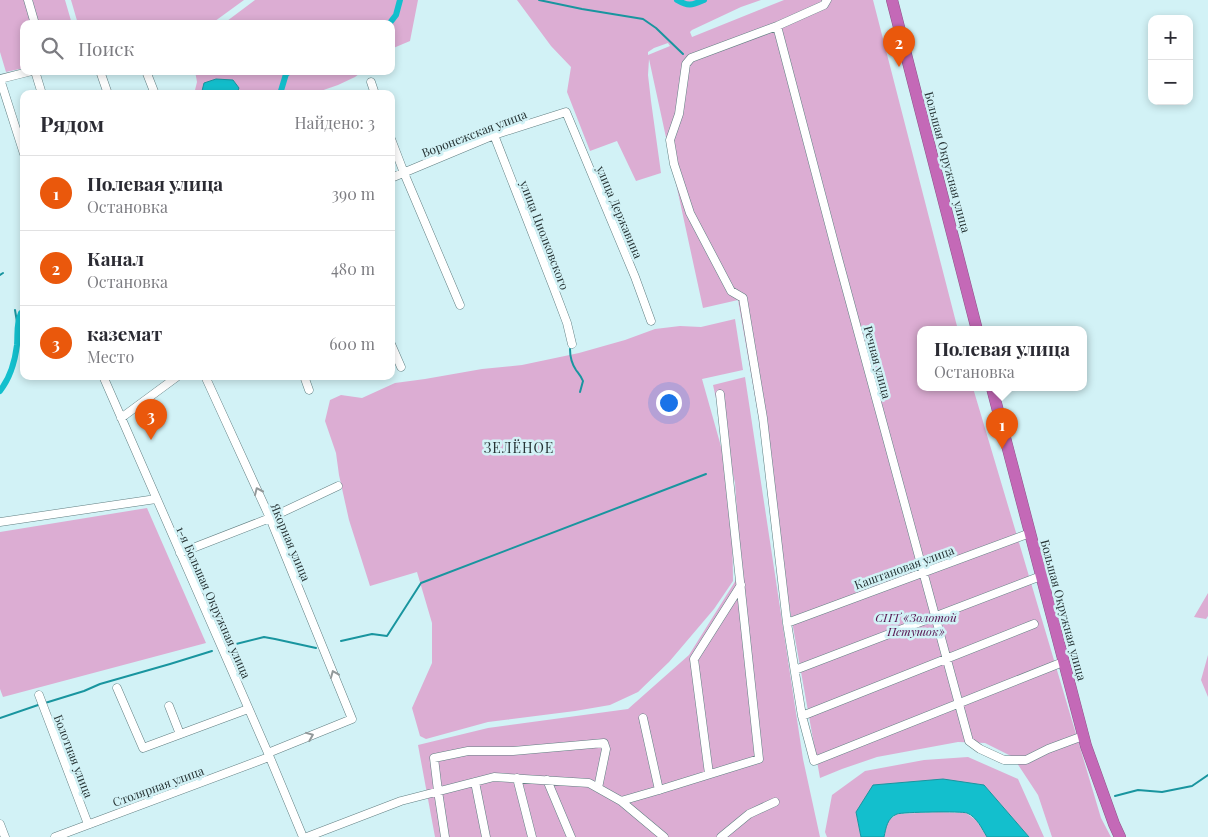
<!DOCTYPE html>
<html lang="ru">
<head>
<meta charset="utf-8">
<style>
  :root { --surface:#fff; --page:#f7f7f7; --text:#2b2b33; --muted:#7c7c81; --line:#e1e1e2; --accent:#ea580c }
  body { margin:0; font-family:"Playfair Display",serif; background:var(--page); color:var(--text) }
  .controls { position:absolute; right:15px; top:15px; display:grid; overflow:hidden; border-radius:10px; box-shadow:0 2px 8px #0003 }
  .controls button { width:45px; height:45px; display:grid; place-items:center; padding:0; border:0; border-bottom:1px solid var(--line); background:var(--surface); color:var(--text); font:25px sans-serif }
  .you { position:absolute; left:668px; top:402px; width:18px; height:18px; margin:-12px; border:4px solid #fff; border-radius:50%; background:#1a73e8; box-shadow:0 0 0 8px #1a73e833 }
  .badge { display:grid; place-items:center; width:32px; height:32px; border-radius:50%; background:var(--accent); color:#fff; font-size:16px; font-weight:700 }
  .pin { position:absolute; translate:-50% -41px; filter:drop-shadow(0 1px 2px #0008) }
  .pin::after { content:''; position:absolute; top:26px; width:18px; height:15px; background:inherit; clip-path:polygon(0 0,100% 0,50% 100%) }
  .popup { position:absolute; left:917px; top:326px; width:170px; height:65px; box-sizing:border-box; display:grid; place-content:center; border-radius:10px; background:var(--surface); filter:drop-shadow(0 1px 4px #0005); font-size:16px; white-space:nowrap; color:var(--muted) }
  .popup b { font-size:19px; color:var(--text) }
  .popup::after { content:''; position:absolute; left:50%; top:100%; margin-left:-10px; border:10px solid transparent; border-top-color:var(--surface) }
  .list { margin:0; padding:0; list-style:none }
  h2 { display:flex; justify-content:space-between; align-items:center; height:65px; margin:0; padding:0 20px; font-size:21px }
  h2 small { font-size:16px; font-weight:400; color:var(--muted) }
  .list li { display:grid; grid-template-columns:32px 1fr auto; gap:15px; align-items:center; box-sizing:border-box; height:75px; padding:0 20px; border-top:1px solid var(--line) }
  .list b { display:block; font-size:19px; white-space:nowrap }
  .list p { margin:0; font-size:16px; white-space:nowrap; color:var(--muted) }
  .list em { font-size:16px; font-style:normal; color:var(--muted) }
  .icon { flex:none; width:28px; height:28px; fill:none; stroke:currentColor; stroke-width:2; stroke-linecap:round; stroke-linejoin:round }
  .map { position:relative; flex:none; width:1208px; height:837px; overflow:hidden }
  .search { position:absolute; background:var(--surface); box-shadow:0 2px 8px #0003; left:20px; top:20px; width:375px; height:55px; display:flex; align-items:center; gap:12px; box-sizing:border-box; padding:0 18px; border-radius:10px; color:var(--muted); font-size:19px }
  .panel { position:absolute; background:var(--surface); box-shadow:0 2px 8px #0003; left:20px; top:90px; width:375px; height:290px; border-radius:10px }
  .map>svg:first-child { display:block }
</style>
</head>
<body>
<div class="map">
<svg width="1208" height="837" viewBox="0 0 1208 837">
  <rect width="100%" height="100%" fill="#d2f2f6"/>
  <path fill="#dcadd3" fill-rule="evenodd" d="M0 0H65L72 24H24V68L6 72 0 52Z
    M71 0H244L211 24H78Z
    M255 0H418L410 41 391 49V24H223Z
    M517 0H761L741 7 692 30 690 32 692 37 784 0H873L958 330H921V388H973L1101 818 1111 837H1052L1038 795 1013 757 985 743 958 742 877 757 842 769 820 778 776 532 771 488 738 300 703 308 649 59 648 75 651 101 661 173 636 181 617 141 590 151 567 92 571 67 551 46ZM668 43 670 46 648 55V52L654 48Z
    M195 71H363L355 77 338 85 312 94H194L197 82Z
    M735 319 743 370 702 379 722 450 728 479 732 521 733 581 714 609 669 662 638 692 610 705 575 711 488 722 426 739 420 736 412 708 432 663V623L417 572 370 586 349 520 339 475 336 453 325 421 330 400 341 395 362 398 395 383 425 379 482 369 522 365 579 353 625 340 655 329 680 326 701 327Z
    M745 377 803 759 820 837H435L418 745 488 728 628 709 689 655 741 572 735 483 713 385Z
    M147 508 206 643 3 697 0 689V532Z
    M1208 593V616L1206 619 1194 617Z
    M1208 655V697L1201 680Z
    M968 757 1018 779 1044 837H1029L984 785 856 812 861 837H827L825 832 832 795 865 771 924 760Z
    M938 812 966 813 976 820 987 837H884L887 822 897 814Z"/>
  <path fill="#13bfcd" stroke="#19959f" d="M216 79 233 80 239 88 237 93 204 94 202 91 204 83Z
    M943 779 984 785 1029 837H987C982 829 977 817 967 813 962 811 902 812 897 814 887 818 886 828 884 837H861L856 812 873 785Z"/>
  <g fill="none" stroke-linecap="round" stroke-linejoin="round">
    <path stroke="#19959f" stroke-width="2" d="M539 0 582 9 643 19 656 28 683 54
      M0 275 3 273
      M15 310 17 322
      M570 349C570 357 572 364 576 370 579 374 581 376 583 381L580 392
      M341 641 372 634 387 636 421 583 706 474
      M224 647 264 637 275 639 316 648
      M45 703 84 691 100 684 170 664 212 651
      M0 718 41 704
      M1115 796 1138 790 1162 792 1192 786 1208 775"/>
    <path stroke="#13bfcd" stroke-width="6" d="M677 0C689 7 692 5 704 0
      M389 24 396 15 400 0
      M280 94 286 74 290 71
      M0 391C10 378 15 361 17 345 18 333 16 325 21 313"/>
    <g stroke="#617f82" stroke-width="9">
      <path id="minor" d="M28 0 35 24
        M827 0 824 5 777 26 691 58 686 64 679 114 670 140 674 164 690 213 731 291 743 298 763 418 787 623 802 716 814 761 1058 664
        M777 26 838 258 969 741 980 749 1004 760H1026L1048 749 1083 736
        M35 71 42 94
        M100 71 108 94
        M146 71 155 94
        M0 79 24 154
        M0 79 32 71
        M371 82 375 94
        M494 135 553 286 567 323 572 344
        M391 139 404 173 460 305
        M391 178 494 135 566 112 635 277 651 321
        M391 344 401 367
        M103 376 268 753 303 837
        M205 376 270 518 352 719 268 753
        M304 376 309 390
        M121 418 178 376
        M0 522 156 499
        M180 553 270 518 338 486
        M787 623 1030 533
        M795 670 1041 576
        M117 688 143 748 248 709
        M39 695 88 824
        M169 706 180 734
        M802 716 1034 624
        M643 718 659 790
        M709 774 694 659 741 585
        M517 778 532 837
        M547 780 571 837
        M475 782 486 837
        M621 801 659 790 759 759 720 394
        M0 824 5 837
        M55 837 269 757
        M307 837 401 801 494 777 589 783 621 801 664 837
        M445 837 438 791 434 758 468 751H513L604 743 606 749 598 788
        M721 837 749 814 775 802"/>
    </g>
    <g stroke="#8d5689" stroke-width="12">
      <path id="highway" d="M892 0 977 330
        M992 388 1086 746 1114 824 1120 837"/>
    </g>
    <use href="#minor" stroke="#fff" stroke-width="8"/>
    <use href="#highway" stroke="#c469b7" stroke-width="11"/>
  </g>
  <defs><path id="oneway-chevron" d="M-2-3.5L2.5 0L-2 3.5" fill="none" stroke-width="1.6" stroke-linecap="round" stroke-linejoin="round" transform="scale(1.25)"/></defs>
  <g stroke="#92999a">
    <use href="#oneway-chevron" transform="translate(258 491) rotate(-114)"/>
    <use href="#oneway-chevron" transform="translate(334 674) rotate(-112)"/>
    <use href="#oneway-chevron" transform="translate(310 736) rotate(-22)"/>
  </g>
  <g text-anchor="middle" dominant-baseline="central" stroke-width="5" stroke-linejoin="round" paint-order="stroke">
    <g font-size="12" fill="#263334" stroke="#d2f2f6">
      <text transform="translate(474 133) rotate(-21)">Воронежская улица</text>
      <text transform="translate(948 162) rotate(75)">Большая Окружная улица</text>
      <text transform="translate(620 212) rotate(67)">улица Державина</text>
      <text transform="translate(545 235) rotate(69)">улица Циолковского</text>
      <text transform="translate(878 362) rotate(75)">Речная улица</text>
      <text transform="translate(291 542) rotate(67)">Якорная улица</text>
      <text transform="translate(904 567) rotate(-20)">Каштановая улица</text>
      <text transform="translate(214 602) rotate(66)">1-я Большая Окружная улица</text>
      <text transform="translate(1064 610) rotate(75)">Большая Окружная улица</text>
      <text transform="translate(74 756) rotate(69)">Болотная улица</text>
      <text transform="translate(158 786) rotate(-20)">Столярная улица</text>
    </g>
    <g font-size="12" font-style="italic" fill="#55124e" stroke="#d2f2f6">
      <text x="916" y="617">СНТ «Золотой<tspan x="916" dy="14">Петушок»</tspan></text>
    </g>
    <g font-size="14" letter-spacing="1" fill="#263334" stroke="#d2f2f6">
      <text x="519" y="447">ЗЕЛЁНОЕ</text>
    </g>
  </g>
</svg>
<div class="controls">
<button>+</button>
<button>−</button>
</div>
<div class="you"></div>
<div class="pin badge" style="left:1002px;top:449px">1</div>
<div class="popup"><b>Полевая улица</b>Остановка</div>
<div class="pin badge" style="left:899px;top:67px">2</div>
<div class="pin badge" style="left:151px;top:440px">3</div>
<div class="search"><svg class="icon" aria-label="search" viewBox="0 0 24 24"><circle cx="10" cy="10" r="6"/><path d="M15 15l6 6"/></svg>Поиск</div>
<section class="panel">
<h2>Рядом<small>Найдено: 3</small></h2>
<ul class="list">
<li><span class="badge">1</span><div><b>Полевая улица</b><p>Остановка</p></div><em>390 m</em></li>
<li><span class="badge">2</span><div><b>Канал</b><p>Остановка</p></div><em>480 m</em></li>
<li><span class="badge">3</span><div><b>каземат</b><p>Место</p></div><em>600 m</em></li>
</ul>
</section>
</div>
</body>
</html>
